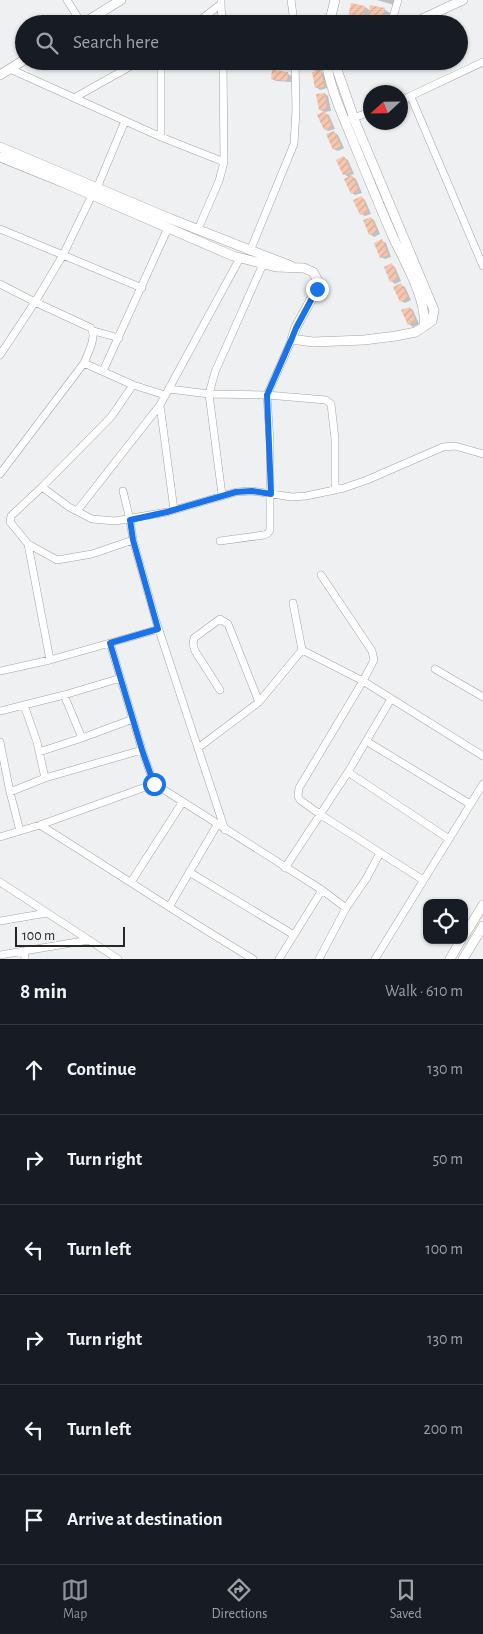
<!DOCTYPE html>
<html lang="en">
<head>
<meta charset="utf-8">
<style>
  :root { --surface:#171b24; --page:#20242c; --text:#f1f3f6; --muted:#9ea1a6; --line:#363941; --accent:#8c9099 }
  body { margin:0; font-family:"Alegreya Sans",sans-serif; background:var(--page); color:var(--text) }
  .controls { position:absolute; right:15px; bottom:15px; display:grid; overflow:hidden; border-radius:10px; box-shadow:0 1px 4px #0004 }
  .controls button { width:45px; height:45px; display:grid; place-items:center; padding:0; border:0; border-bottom:1px solid var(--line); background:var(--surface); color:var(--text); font:25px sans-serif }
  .compass { position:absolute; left:363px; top:85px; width:45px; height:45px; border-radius:50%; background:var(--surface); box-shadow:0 1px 4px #0004; rotate:248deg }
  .scale { position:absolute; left:15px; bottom:12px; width:110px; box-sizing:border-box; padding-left:5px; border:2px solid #272728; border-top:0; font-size:14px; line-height:18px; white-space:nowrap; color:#272728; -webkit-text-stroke:4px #eff0f2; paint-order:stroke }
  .stop { position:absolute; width:15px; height:15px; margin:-11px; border:4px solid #1a73e8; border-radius:50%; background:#fff }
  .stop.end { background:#1a73e8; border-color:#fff; box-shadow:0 1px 5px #0008 }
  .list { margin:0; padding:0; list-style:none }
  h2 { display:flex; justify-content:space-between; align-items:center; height:65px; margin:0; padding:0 20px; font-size:21px }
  h2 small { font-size:16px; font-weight:400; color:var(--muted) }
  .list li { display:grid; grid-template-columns:32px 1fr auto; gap:15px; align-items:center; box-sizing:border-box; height:90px; padding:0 20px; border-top:1px solid var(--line) }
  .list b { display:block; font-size:19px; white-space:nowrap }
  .list em { font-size:16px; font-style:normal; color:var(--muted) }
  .icon { flex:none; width:28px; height:28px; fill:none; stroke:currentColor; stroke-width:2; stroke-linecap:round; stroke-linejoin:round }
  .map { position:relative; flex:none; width:483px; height:959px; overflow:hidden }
  .search { position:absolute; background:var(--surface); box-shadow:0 1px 4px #0004; left:15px; right:15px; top:15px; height:55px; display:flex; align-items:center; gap:12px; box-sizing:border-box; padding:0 18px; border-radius:28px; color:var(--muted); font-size:19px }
  .sheet { height:605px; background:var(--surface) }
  nav { display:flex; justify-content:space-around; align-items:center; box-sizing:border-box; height:70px; border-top:1px solid var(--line); background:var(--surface); font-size:14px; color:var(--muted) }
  nav a { display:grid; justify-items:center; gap:2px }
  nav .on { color:var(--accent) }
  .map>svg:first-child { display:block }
</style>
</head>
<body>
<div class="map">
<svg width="483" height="959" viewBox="0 0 483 959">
  <defs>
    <pattern id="building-hatch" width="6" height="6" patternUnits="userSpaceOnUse" patternTransform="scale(1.25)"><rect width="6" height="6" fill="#f8c6ad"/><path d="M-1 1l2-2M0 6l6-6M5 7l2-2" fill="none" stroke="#d5aa95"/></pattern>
  </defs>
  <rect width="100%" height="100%" fill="#eff0f2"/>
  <path fill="#0003" d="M377 0H394V5Z
    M352 5 365 7 371 11 384 9 390 13 388 24H353L349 21Z
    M311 61H322L323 70 319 71 325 74 327 88 320 90 316 87 318 72 312 69Z
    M273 72 288 74 292 76 291 82 276 81 272 79Z
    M325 94 328 96 331 111 324 112 320 110Z
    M325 113 329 115 335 129 328 131 325 129Z
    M334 132 338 135 344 148 338 151 334 149Z
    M344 158 348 160 354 174 350 175 356 179 362 193 355 195 352 193 350 178 344 174Z
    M362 198 365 200 371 214 365 216 361 214Z
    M371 218 374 220 380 234 374 237 370 234Z
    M382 241 386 243 391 257 385 259 381 257Z
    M392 265 395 267 401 281 395 284 391 281Z
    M401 285 405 287 411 300 405 303 401 301Z
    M410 308 413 310 419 324 413 327 409 324Z"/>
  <path fill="url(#building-hatch)" d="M351 3 365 6 362 24 347 22Z
    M370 5 385 8 382 24H367Z
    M310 61H319L320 68 311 70Z
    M272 70 288 72 287 81 271 79Z
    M321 70 324 87 315 88 312 72Z
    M325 93 327 109 319 110 316 94Z
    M325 111 332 127 324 130 317 115Z
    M334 131 341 146 333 150 326 134Z
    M344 156 351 172 343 175 336 160Z
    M352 175 359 191 351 194 344 179Z
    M362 196 368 212 360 215 353 200Z
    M371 217 377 232 369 235 363 220Z
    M382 239 388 255 380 258 374 243Z
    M392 263 398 279 390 282 384 267Z
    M401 283 408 298 400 302 393 287Z
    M410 307 416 322 408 325 401 310Z"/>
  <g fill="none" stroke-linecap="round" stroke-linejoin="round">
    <g stroke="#a2a3a5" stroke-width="8">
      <path id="street" d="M67 0 82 24
        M291 0 294 22
        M221 4 222 24
        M293 19 324 20
        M195 24 221 4V0
        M391 24 398 0
        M223 61 224 162
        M10 69 161 137 224 162 219 181 198 229
        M411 97 483 266
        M74 98 140 61
        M400 101 483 62
        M345 121 370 112
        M161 137V61
        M0 229 63 255 92 195 97 188 125 121
        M250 251 294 144 296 110 295 61
        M0 284 35 302 63 255 142 288
        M94 331 119 338
        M0 355 35 302 91 328C97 337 88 353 84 363
        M103 371 168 228
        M133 385 165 395
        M169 389 209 394 267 395 292 339
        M160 405 174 510
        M0 474 84 363 133 385 111 417 42 487 69 507 92 519 115 521 167 512 236 492 252 491 292 497 306 496 344 488 367 480 443 447 455 446 483 454
        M42 487 11 516 10 522 28 544 57 560 92 554 133 540
        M123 491 130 520 133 540 156 621 225 830
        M222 495 209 394 215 372 263 264
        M77 511 160 405 240 258
        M220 541 264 535 268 533 270 530V442L267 395 326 400 331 404 335 439V490
        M28 544 50 660
        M321 575 372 651 374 660 363 681 299 788 298 796 300 800 321 815 423 880
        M110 643 142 750
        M302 650 363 681 483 756
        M435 669 483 697
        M0 671 50 660 159 629
        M64 695 121 678
        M259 702 302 650 293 603
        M24 705 37 742 45 778
        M0 711 64 695 82 738 133 719
        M366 741 470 804
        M0 742 10 792 45 778 142 750 154 784
        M198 748 259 702 228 624 220 619 194 638 193 644 195 651 220 690
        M39 752 82 738
        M348 772 449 839
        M10 792 20 831
        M40 825C111 869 181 916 253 959
        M0 837 40 825 151 785 158 786 322 890 346 908 319 959
        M285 868 348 772 391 699
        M189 872 294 935 322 890
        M0 882 118 959
        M131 882 182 803
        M169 907 217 825
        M346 908 366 879 380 853
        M0 921 47 913
        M0 955 24 951
        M25 959 24 951 89 940
        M279 959 294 935
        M375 959 483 784"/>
    </g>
    <g stroke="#a2a3a5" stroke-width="10">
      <path id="secondary" d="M82 24 121 0
        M329 24 335 0
        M411 24 463 0
        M326 61C330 89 343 116 353 141 366 173 379 205 393 237 404 261 427 299 424 326
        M0 75 24 60
        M0 147 171 219 291 266
        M0 157 62 182 233 256 276 267 304 268 313 272 317 279V289L296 327 292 339 313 342 364 340 396 336 416 332 432 321 434 310 356 124 334 61
        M464 936 483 905
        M450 959 461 940
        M463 959 483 926"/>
    </g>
    <use href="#street" stroke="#fff" stroke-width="7"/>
    <use href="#secondary" stroke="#fff" stroke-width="9"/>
  </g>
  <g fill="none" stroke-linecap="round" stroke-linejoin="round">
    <path stroke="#1a73e8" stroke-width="6" d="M154 784 142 750 110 643 158 629 133 540 130 520 167 512 236 492 252 491 271 494 267 395 292 338 296 328 317 289"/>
  </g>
</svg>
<div class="controls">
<button><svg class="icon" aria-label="locate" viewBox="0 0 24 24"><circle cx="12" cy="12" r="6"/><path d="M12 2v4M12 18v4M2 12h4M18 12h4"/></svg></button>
</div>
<svg class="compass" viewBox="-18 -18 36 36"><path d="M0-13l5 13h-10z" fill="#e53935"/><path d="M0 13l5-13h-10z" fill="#9ea1a6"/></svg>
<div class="scale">100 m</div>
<div class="stop" style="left:154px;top:784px"></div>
<div class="stop end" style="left:317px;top:289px"></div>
<div class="search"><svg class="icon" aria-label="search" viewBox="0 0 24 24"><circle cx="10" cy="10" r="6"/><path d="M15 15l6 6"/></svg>Search here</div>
</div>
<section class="sheet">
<h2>8 min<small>Walk · 610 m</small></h2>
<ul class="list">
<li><svg class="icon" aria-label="ahead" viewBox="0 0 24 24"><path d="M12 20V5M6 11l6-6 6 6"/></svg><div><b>Continue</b></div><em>130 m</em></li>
<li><svg class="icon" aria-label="right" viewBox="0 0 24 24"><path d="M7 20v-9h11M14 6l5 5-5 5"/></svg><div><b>Turn right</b></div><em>50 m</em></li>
<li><svg class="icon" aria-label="left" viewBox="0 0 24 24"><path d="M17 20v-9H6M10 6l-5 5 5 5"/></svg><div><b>Turn left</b></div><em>100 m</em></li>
<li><svg class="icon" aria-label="right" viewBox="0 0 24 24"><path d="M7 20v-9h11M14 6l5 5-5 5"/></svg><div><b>Turn right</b></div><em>130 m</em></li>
<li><svg class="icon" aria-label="left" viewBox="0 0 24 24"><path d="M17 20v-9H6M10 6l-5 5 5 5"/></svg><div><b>Turn left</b></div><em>200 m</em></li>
<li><svg class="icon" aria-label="arrive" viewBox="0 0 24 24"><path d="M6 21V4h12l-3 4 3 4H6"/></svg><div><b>Arrive at destination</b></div></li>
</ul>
</section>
<nav>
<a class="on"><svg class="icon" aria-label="map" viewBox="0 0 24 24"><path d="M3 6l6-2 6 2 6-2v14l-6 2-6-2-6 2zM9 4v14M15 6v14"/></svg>Map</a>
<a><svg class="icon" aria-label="directions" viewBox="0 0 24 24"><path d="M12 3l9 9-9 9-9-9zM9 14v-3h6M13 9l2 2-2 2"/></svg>Directions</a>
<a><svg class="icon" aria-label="saved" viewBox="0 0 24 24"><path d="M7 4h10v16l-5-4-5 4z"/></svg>Saved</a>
</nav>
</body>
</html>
